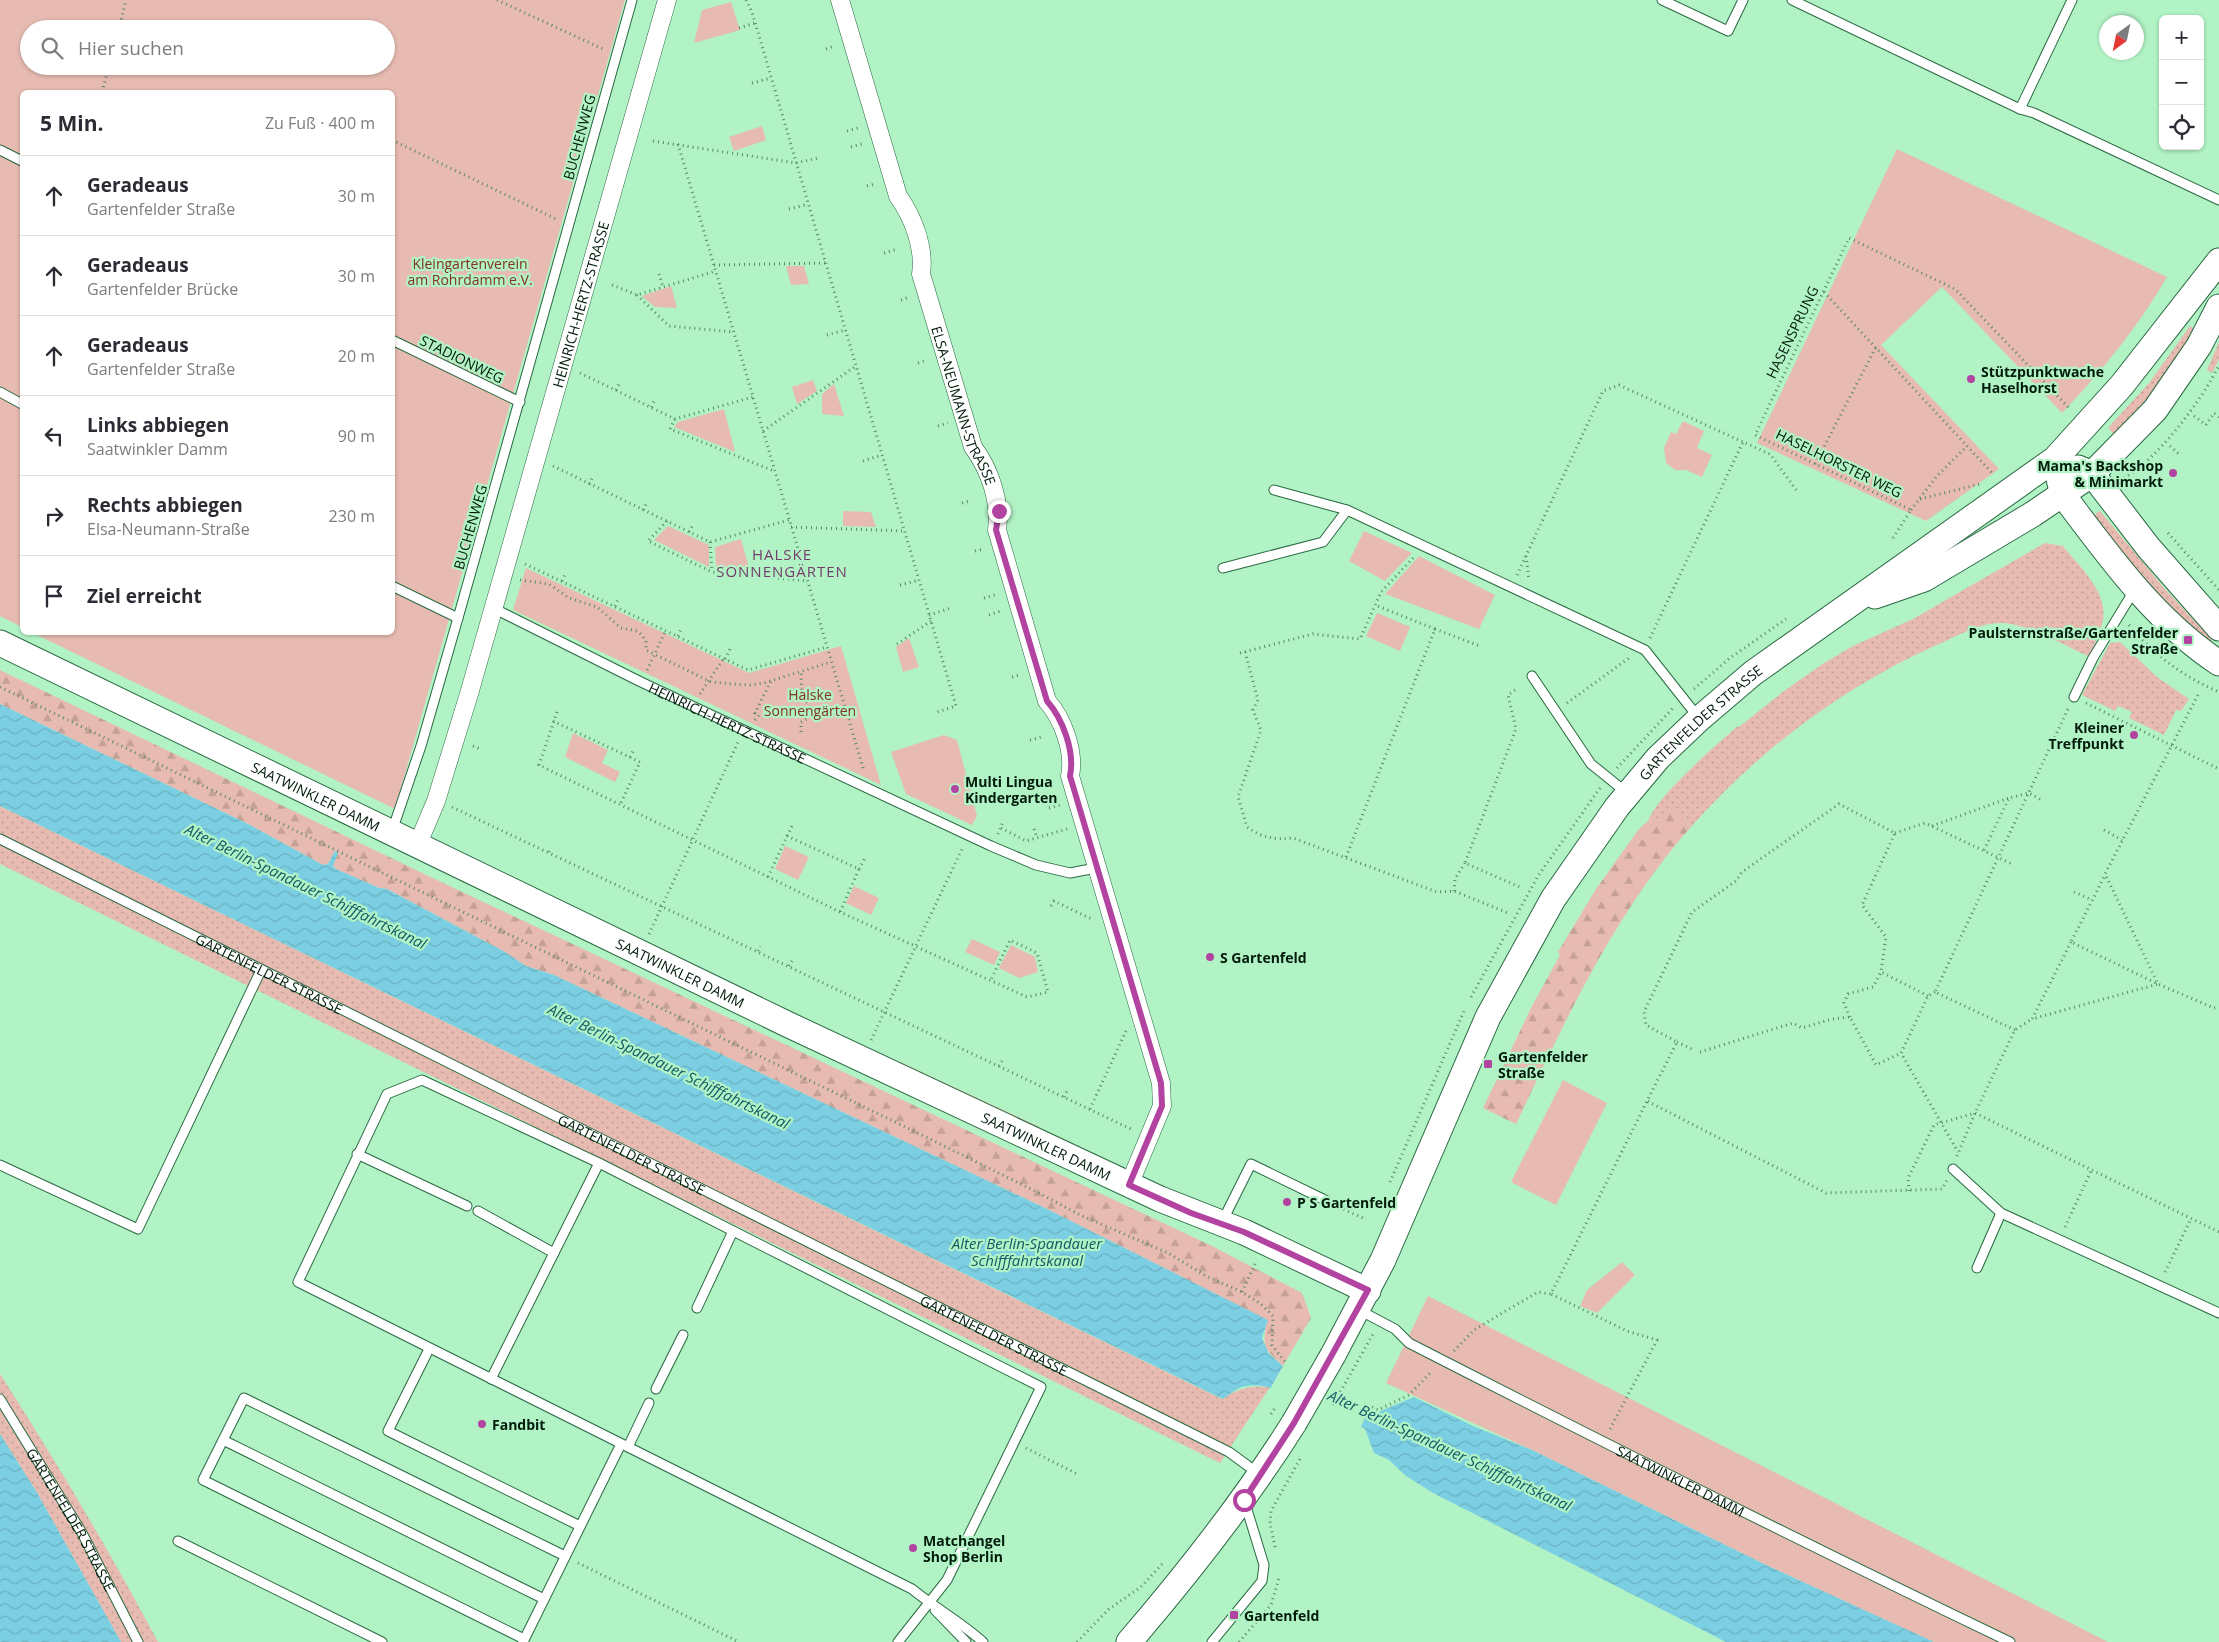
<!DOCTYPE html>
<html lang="de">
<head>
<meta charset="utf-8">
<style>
  :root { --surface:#fff; --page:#f2f2f3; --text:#2b2b33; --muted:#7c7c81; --line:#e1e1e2 }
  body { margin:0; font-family:"Open Sans",sans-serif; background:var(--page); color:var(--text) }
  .controls { position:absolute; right:15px; top:15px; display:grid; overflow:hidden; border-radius:8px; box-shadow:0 1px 4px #0004 }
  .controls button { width:45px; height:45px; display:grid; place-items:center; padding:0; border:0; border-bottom:1px solid var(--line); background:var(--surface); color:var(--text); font:25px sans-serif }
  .compass { position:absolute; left:2099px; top:15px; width:45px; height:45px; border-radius:50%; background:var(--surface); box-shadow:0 1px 4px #0004; rotate:213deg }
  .stop { position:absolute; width:15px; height:15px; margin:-11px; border:4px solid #b243a1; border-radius:50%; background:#fff }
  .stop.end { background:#b243a1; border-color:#fff; box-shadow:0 1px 5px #0008 }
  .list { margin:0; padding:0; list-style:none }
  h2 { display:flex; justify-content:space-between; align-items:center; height:65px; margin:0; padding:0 20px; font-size:21px }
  h2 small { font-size:16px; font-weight:400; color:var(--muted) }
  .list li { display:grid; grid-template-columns:32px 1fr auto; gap:15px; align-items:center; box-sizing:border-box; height:80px; padding:0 20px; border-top:1px solid var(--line) }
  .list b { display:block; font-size:19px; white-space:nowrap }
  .list p { margin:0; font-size:16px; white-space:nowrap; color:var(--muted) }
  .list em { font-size:16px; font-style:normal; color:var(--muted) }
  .icon { flex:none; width:28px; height:28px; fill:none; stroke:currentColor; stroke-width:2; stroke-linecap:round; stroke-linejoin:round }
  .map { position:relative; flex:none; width:2219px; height:1642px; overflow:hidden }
  .search { position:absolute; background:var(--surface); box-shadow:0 1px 4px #0004; left:20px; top:20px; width:375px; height:55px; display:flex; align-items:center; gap:12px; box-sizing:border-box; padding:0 18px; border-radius:28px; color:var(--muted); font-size:19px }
  .panel { position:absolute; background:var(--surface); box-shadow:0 1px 4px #0004; left:20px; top:90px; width:375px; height:545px; border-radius:8px }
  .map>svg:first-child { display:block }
</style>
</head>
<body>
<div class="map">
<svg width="2219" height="1642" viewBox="0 0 2219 1642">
  <defs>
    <pattern id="grass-dots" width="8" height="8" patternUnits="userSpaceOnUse" patternTransform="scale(1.25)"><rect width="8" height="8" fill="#e7bbb1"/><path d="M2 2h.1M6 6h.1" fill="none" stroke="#c4a097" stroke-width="1.8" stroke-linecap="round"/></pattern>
    <pattern id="forest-firs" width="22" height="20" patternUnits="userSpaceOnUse" patternTransform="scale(1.25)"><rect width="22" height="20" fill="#e7bbb1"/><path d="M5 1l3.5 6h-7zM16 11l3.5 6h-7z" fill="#c4a097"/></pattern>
    <pattern id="water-waves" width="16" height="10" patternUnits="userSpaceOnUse" patternTransform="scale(1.25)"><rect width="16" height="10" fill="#7ccfe2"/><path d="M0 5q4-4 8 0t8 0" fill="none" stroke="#6ab1c1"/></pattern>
  </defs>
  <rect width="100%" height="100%" fill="#b1f3c5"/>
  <path fill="url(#grass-dots)" d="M2190 326 2196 330 2159 387 2117 437 2108 428 2149 383Z
    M2219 342V359L2212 373 2207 370Z
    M2100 511 2165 589 2212 640 2210 645 2189 630 2090 517Z
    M2045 543 2063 546C2079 566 2108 592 2103 620 2100 632 2094 645 2090 657 2065 646 2029 624 2002 623 1981 622 1961 634 1941 643 1844 686 1761 748 1690 828L1686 819 1665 812 1655 822 1648 821C1658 795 1715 746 1738 726L1739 727 1784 691 1824 663 1853 646 1913 619Z
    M2120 642 2157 677 2189 699 2181 711 2176 710 2164 735 2129 718 2132 712 2118 706 2115 711 2082 695 2110 643Z
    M0 806 1222 1399C1239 1388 1250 1385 1270 1387L1220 1463 0 864Z
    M900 1062 1042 1128 1009 1118 899 1066Z
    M0 1374C56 1461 109 1550 158 1642H121L36 1491 0 1434Z"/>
  <path fill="url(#forest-firs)" d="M0 670 439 881 1212 1246 1302 1293 1311 1318 1283 1366C1263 1348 1262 1346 1267 1320L1043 1207 554 975 526 966 505 952 387 889 379 888 336 869 333 866 338 853 335 851 328 864 323 865 248 824 0 704Z
    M1672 810 1686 819 1690 828C1614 914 1565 1021 1516 1124L1483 1108 1531 1008 1560 955 1558 952 1596 889 1639 829 1648 821 1655 822 1665 812Z"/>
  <path fill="#e7bbb1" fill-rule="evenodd" d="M0 0H625L395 809 33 633 392 632V92H22V627L0 616ZM29 29H386V66H29Z
    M731 2 740 30 694 43 702 10Z
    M762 126 766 140 734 151 729 137Z
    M1897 149 2167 277C2138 327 2102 371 2062 413L1942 287 1881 345 1999 469 1926 521 1757 443Z
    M786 266H804L809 284 791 285Z
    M671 286 677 308 655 307 642 296Z
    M813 380 817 391 797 404 792 387Z
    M834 384 844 416 822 414V394Z
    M724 409 735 452 674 427 678 422Z
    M1683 421 1704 431 1697 448 1712 455 1702 477 1686 470H1675L1666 463 1664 448 1671 432 1676 434Z
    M843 511 871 512 876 527 843 526Z
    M668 526 709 545V567L654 540Z
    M1364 531 1412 553 1385 581 1349 561Z
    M741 539 750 571 716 568 715 547Z
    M1419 556 1495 595 1479 629 1385 594Z
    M526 568 749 673 841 646 881 785 513 610Z
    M1377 613 1410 627 1400 651 1366 636Z
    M909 638 919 667 903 672 896 647Z
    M573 733 608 750 602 763 620 772 615 782 565 757Z
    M944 735 957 740 977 816 972 825 906 794 891 752Z
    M785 846 809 857 798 880 775 869Z
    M854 886 879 898 871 915 846 903Z
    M972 939 1000 952 994 965 965 952Z
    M1011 945 1035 957 1038 972 1019 978 999 968Z
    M1563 1080 1607 1103 1556 1205 1511 1182Z
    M1622 1262 1635 1275 1597 1313 1580 1306 1587 1290Z
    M1428 1296 2108 1642H1933L1766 1565 1532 1450 1386 1383Z"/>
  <path fill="url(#water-waves)" d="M0 704 248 824 323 865 328 864 335 851 338 853 333 866 336 869 379 888 387 889 505 952 526 966 554 975 1043 1207 1268 1320 1262 1338 1269 1354 1283 1366 1376 1413 1414 1397 1473 1426 1532 1450 1766 1565 1934 1642H1726L1433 1493 1406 1476 1389 1460 1374 1453 1365 1429 1334 1413 1328 1415C1303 1403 1268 1377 1239 1388 1234 1391 1228 1395 1223 1399L0 806Z
    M0 1434 36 1491 121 1642H0Z"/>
  <path fill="#b1f3c5" d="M1284 1364 1370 1407 1360 1429 1334 1416 1327 1417 1270 1389Z"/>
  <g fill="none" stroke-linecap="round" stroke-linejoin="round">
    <g stroke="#296942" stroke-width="11">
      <g id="lane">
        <path d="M1662 0 1728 31 1743 0"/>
        <path d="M1792 0 2020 109 2072 0"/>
        <path d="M2020 109 2034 113 2219 200"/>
        <path d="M0 150 22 161"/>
        <path d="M392 340 520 402"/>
        <path d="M0 392 22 404"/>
        <path d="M1274 490 1347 510 1645 650 1698 717"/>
        <path d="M1223 568 1323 542 1347 510"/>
        <path d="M392 586 458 618"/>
        <path id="s1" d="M493 608 641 682 991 846 1036 865 1070 873 1096 868"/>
        <path d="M1532 676 1591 764 1627 793"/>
        <path d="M2074 697 2093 658 2135 589"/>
        <path d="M392 831 421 746 458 618 632 0"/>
        <path id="s2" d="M0 839 1229 1452 1259 1474"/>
        <path d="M357 1154 467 1206"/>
        <path d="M0 1165 138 1229 261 970"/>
        <path d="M1953 1169 2001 1213 2219 1313"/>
        <path d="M478 1211 554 1253"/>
        <path d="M1222 1222 1251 1164 1327 1201"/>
        <path d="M1977 1268 2001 1213"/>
        <path d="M697 1308 733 1231"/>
        <path id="s3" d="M1359 1310 1395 1329 1409 1343C1608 1445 1808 1545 2010 1642"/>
        <path d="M429 1349 388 1431 580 1526"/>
        <path d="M491 1379 599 1163"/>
        <path d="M656 1389 683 1335"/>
        <path id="s4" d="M0 1399 82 1533 138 1642"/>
        <path d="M223 1440 544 1599"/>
        <path d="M628 1447 649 1403"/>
        <path d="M178 1541 382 1642"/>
        <path d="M935 1610 966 1642"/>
        <path d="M524 1639 203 1480 244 1398 565 1556"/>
        <path d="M523 1642 621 1444"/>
        <path d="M898 1642 947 1580 1041 1387 599 1163 422 1080 387 1094 298 1282 912 1589C935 1608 961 1622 983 1642"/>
        <path d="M1212 1642 1262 1581 1264 1565 1245 1503"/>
      </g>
    </g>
    <g stroke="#296942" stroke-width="19">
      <g id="street">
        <path id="s5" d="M840 0 898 196C913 217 925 248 921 274L973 447C990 470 1001 502 997 530L1047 701C1063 719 1075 752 1070 776L1161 1083 1162 1106 1129 1185"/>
        <path id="s6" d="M417 846 436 801 469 694 667 0"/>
      </g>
    </g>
    <g stroke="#296942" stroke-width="27">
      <g id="secondary">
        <path d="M2078 468 2092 474 2148 547 2219 628"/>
        <path d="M2059 479 2063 495C2108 555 2155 621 2219 663"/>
        <path d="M1875 596 1924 579 2033 514 2092 474 2155 410 2199 346 2219 307"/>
        <path id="s7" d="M0 643 787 1024 1160 1199 1244 1232 1368 1291"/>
        <path id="s8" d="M1333 1355 1383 1260 1488 1017 1553 899 1617 807 1658 758 1699 719 1753 673 2055 459 2122 385 2219 261"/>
        <path d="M1129 1642C1189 1572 1245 1501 1294 1423"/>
      </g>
    </g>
    <path stroke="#598768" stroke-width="3" stroke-dasharray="1 4" stroke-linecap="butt" d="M497 0 603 49
      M746 0 752 12 956 706 937 712
      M739 28 755 23
      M119 29 126 0
      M826 49 834 46
      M752 83 771 78
      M102 92 109 66
      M847 131 858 128
      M392 140 556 219
      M653 141 796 163 818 158
      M678 144 864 771
      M851 147 865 143
      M867 186 875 184
      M789 209 808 204
      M884 253 897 249
      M714 265 826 263
      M659 274 663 287
      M612 285 637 295 716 271
      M1824 292 1994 475
      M637 295 669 326 734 332
      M901 300 909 297
      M827 335 845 330
      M918 363 927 360
      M580 373 675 419 753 397
      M616 390 620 382
      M651 407 655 399
      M2194 416 2206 425 2214 413 2219 417
      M675 419 670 429 774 471
      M938 426 948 423
      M763 431 856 366
      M2170 446 2180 455
      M863 461 882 455
      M1815 464 1876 347
      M553 466 710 542 789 520
      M2124 478C2157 460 2203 399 2219 365
      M589 484 593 476
      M1920 499 1980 484
      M962 503 970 501
      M643 510 647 502
      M1911 510 1936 477 1967 446
      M667 521 648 541 712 572 808 581
      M791 527 905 531
      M689 532 693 524
      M2168 533 2219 590
      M1893 538 1911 510 1755 435 1849 238 1955 289 2070 409
      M710 542 712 572
      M975 551 984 549
      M1526 556 1529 580
      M525 564 748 670 827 647
      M1517 575 1603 391 1619 385 1743 442
      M520 580 549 584 569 598 597 607 621 628 637 631 642 635 646 642V650L711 682 733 684 750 685 764 683 831 662
      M562 581 566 572
      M900 585 919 580
      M984 598 998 594
      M615 606 619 597
      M929 615 951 608
      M989 615 1001 611
      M2129 625C2154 655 2184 677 2219 692
      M1435 629 1480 646
      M678 636 682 627
      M1650 638 1743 442 1770 454 1797 491
      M897 644 931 621
      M1245 652 1258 700 1253 710 1261 730 1238 797 1247 827C1262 838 1275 840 1293 838L1437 892 1454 891 1508 913
      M1240 653 1313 634 1360 639 1381 592 1415 556
      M725 659 730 649
      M647 670 666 630
      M1012 677 1020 675
      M0 687 932 1140 1037 1192 1080 1215 1168 1253 1206 1276 1242 1292 1261 1304 1273 1316 1272 1345 1285 1362
      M1694 689 1730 658 1786 619
      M1515 690 1508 695 1516 729 1465 863 1522 888
      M700 694 724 658
      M2198 695 2105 874 2158 984 2214 1008 2219 1007
      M1567 703 1629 658
      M2086 703 2219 769
      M557 712 539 765 840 912 1027 997 1048 992 1037 953 1010 940 991 980
      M755 720 759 715 755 713 771 681
      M553 721 640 762 620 805
      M801 732V722L807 719 811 712 808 703 802 697 801 671
      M1030 740 1041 737
      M473 746 480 749
      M630 757 634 749
      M1617 768 1673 708
      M452 807 1133 1130
      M1049 808 1060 805
      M1932 826 2009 798
      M1001 828 1026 841 1067 829
      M1034 829 1037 838
      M2104 830 2122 840
      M1895 833 1925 823 2012 864
      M998 834 1003 822
      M787 836 793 824
      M1984 850 2009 798 2029 793 2043 801
      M549 852 551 848
      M1346 857 1435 629 1375 605
      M859 869 865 858
      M768 877 787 836 859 869 840 912
      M1454 891 1455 879 1465 863
      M2074 892 2092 900
      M1051 906 1054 901 1094 920
      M649 934 738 742
      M2071 942 2032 1019 2158 984 2071 942 2105 875
      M758 951 760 946
      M789 966 792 961
      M1935 992 1928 996 1901 1053 1958 1152
      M1928 996 1881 972 1886 937 1862 905 1895 833 1839 804 1742 872 1736 881 1692 912 1644 1012 1646 1025 1677 1042 1647 1101 1826 1193 1942 1189 1947 1180
      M1471 997 1538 876 1600 788
      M1850 1017 1844 1003 1848 994 1873 987 1881 972
      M2015 1030 1935 992 2068 709
      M871 1040 963 847
      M1677 1042 1694 1050
      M1700 1052 1793 1023 1802 1028 1832 1019 1850 1017 1876 1065 1901 1053
      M999 1066 1002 1061
      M1064 1097 1067 1091
      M1090 1109 1126 1031
      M1957 1156 1975 1113 2015 1030 2032 1019
      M1390 1182 1464 1011
      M1909 1191 1908 1178 1934 1125 1975 1113 2219 1232
      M1339 1207 1365 1219
      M2065 1227 2091 1171
      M2165 1272 2191 1219
      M1242 1292 1255 1264
      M1454 1351 1474 1330 1499 1315 1538 1292 1551 1294
      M1355 1366 1373 1334
      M1372 1407 1378 1410 1409 1395 1432 1371
      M1610 1429 1657 1340 1627 1331 1551 1294 1647 1101
      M1026 1448 1077 1474
      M1275 1547 1270 1523 1271 1511 1301 1457
      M578 1563 739 1642
      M1077 1642 1109 1609 1141 1587 1162 1564
      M1239 1642 1271 1605 1279 1578"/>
    <use href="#lane" stroke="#fff" stroke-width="9"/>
    <use href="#street" stroke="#fff" stroke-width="18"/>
    <use href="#secondary" stroke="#fff" stroke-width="25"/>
    <g stroke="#296942" stroke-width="27" stroke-linecap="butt">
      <path id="secondary-bridge" d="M1294 1423 1333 1355"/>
    </g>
    <path stroke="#598768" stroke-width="3" stroke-dasharray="1 4" stroke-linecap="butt" d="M1333 1405 1355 1366
      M1271 1414 1275 1408"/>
    <use href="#secondary-bridge" stroke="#fff" stroke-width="25"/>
  </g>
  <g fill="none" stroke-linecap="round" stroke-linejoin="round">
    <path stroke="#b243a1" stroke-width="6" d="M999 511 996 530 1047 701C1063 719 1075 752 1070 776L1161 1083 1162 1106 1129 1185 1191 1213 1244 1232 1368 1290 1294 1423 1244 1500"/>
  </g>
  <g fill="#b243a1" stroke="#b1f3c5" stroke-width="2">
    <circle cx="1971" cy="379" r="5"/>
    <circle cx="2173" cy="473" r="5"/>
    <rect x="2183" y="635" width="10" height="10" rx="2.5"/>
    <circle cx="2134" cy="735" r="5"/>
    <circle cx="955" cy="789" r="5"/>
    <circle cx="1210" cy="957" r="5"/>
    <rect x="1483" y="1059" width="10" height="10" rx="2.5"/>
    <circle cx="1287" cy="1202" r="5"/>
    <circle cx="482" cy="1424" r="5"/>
    <circle cx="913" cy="1548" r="5"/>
    <rect x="1229" y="1610" width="10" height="10" rx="2.5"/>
  </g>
  <g text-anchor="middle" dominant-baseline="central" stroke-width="4.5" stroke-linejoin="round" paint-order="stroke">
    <g font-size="14" fill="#021b0b" stroke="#b1f3c5">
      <text transform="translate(579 137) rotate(-75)">BUCHENWEG</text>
      <text stroke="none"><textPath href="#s6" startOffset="566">HEINRICH-HERTZ-STRASSE</textPath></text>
      <text transform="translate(1792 332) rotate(-64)">HASENSPRUNG</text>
      <text transform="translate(462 359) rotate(26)">STADIONWEG</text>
      <text stroke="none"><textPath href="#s5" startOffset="426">ELSA-NEUMANN-STRASSE</textPath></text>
      <text transform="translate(1839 463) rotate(26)">HASELHORSTER WEG</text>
      <text transform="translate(470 527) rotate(-74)">BUCHENWEG</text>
      <text stroke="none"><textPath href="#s1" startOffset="261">HEINRICH-HERTZ-STRASSE</textPath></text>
      <text stroke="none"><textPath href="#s8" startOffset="738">GARTENFELDER STRASSE</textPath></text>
      <text stroke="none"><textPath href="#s7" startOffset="351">SAATWINKLER DAMM</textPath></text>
      <text stroke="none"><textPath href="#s7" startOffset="756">SAATWINKLER DAMM</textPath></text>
      <text stroke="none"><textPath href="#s2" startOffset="301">GARTENFELDER STRASSE</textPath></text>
      <text stroke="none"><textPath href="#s7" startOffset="1161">SAATWINKLER DAMM</textPath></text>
      <text stroke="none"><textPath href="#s2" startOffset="706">GARTENFELDER STRASSE</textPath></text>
      <text stroke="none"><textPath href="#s2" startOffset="1111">GARTENFELDER STRASSE</textPath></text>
      <text stroke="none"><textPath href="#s3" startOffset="365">SAATWINKLER DAMM</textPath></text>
      <text stroke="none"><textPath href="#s4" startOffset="140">GARTENFELDER STRASSE</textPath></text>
    </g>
    <g font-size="14" fill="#81311f" stroke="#b1f3c5">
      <text x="470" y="263">Kleingartenverein<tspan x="470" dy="16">am Rohrdamm e.V.</tspan></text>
      <text x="810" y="694">Halske<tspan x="810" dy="16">Sonnengärten</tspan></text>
    </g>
    <g font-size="14" font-weight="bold" fill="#021b0b" stroke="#b1f3c5" text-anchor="start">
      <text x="1981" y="371">Stützpunktwache<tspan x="1981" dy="16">Haselhorst</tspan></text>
      <text x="2163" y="465" text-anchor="end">Mama's Backshop<tspan x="2163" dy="16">&amp; Minimarkt</tspan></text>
      <text x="2178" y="632" text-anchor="end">Paulsternstraße/Gartenfelder<tspan x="2178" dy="16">Straße</tspan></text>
      <text x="2124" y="727" text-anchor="end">Kleiner<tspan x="2124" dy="16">Treffpunkt</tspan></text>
      <text x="965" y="781">Multi Lingua<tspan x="965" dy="16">Kindergarten</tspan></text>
      <text x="1220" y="957">S Gartenfeld</text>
      <text x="1498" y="1056">Gartenfelder<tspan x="1498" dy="16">Straße</tspan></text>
      <text x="1297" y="1202">P S Gartenfeld</text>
      <text x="492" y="1424">Fandbit</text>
      <text x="923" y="1540">Matchangel<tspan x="923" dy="16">Shop Berlin</tspan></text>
      <text x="1244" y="1615">Gartenfeld</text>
    </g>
    <g font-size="15" letter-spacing="1" fill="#743c6a" stroke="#b1f3c5">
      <text x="782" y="554">HALSKE<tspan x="782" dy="17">SONNENGÄRTEN</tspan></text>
    </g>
    <g font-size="15" font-style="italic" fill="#125967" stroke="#b1f3c5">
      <text transform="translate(306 886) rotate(26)">Alter Berlin-Spandauer Schifffahrtskanal</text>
      <text transform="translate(669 1066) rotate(26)">Alter Berlin-Spandauer Schifffahrtskanal</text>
      <text x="1027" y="1243">Alter Berlin-Spandauer<tspan x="1027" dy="17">Schifffahrtskanal</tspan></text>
      <text transform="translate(1450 1450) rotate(25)">Alter Berlin-Spandauer Schifffahrtskanal</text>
    </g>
  </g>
</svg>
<div class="controls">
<button>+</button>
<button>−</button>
<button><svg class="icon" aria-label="locate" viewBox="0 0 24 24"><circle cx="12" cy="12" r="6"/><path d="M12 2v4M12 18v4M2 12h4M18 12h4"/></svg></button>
</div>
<svg class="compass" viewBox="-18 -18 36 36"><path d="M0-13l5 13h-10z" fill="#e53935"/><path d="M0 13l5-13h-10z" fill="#7c7c81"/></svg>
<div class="stop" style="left:1244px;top:1500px"></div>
<div class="stop end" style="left:999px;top:511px"></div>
<div class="search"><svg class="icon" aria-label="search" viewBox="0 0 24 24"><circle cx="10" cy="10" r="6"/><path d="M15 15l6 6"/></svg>Hier suchen</div>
<section class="panel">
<h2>5 Min.<small>Zu Fuß · 400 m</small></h2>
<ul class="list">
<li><svg class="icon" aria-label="ahead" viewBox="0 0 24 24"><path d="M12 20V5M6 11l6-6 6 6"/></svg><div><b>Geradeaus</b><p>Gartenfelder Straße</p></div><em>30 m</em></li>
<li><svg class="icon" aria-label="ahead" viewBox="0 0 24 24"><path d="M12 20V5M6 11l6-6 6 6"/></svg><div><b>Geradeaus</b><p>Gartenfelder Brücke</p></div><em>30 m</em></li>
<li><svg class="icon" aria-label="ahead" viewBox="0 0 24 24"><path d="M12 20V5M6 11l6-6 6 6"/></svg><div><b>Geradeaus</b><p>Gartenfelder Straße</p></div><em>20 m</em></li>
<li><svg class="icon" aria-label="left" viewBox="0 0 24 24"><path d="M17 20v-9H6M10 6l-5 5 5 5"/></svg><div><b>Links abbiegen</b><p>Saatwinkler Damm</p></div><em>90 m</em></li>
<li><svg class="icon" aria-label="right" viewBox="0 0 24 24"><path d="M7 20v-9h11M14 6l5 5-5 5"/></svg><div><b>Rechts abbiegen</b><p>Elsa-Neumann-Straße</p></div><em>230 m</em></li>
<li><svg class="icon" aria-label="arrive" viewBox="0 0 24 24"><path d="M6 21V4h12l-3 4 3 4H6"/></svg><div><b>Ziel erreicht</b></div></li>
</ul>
</section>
</div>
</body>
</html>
